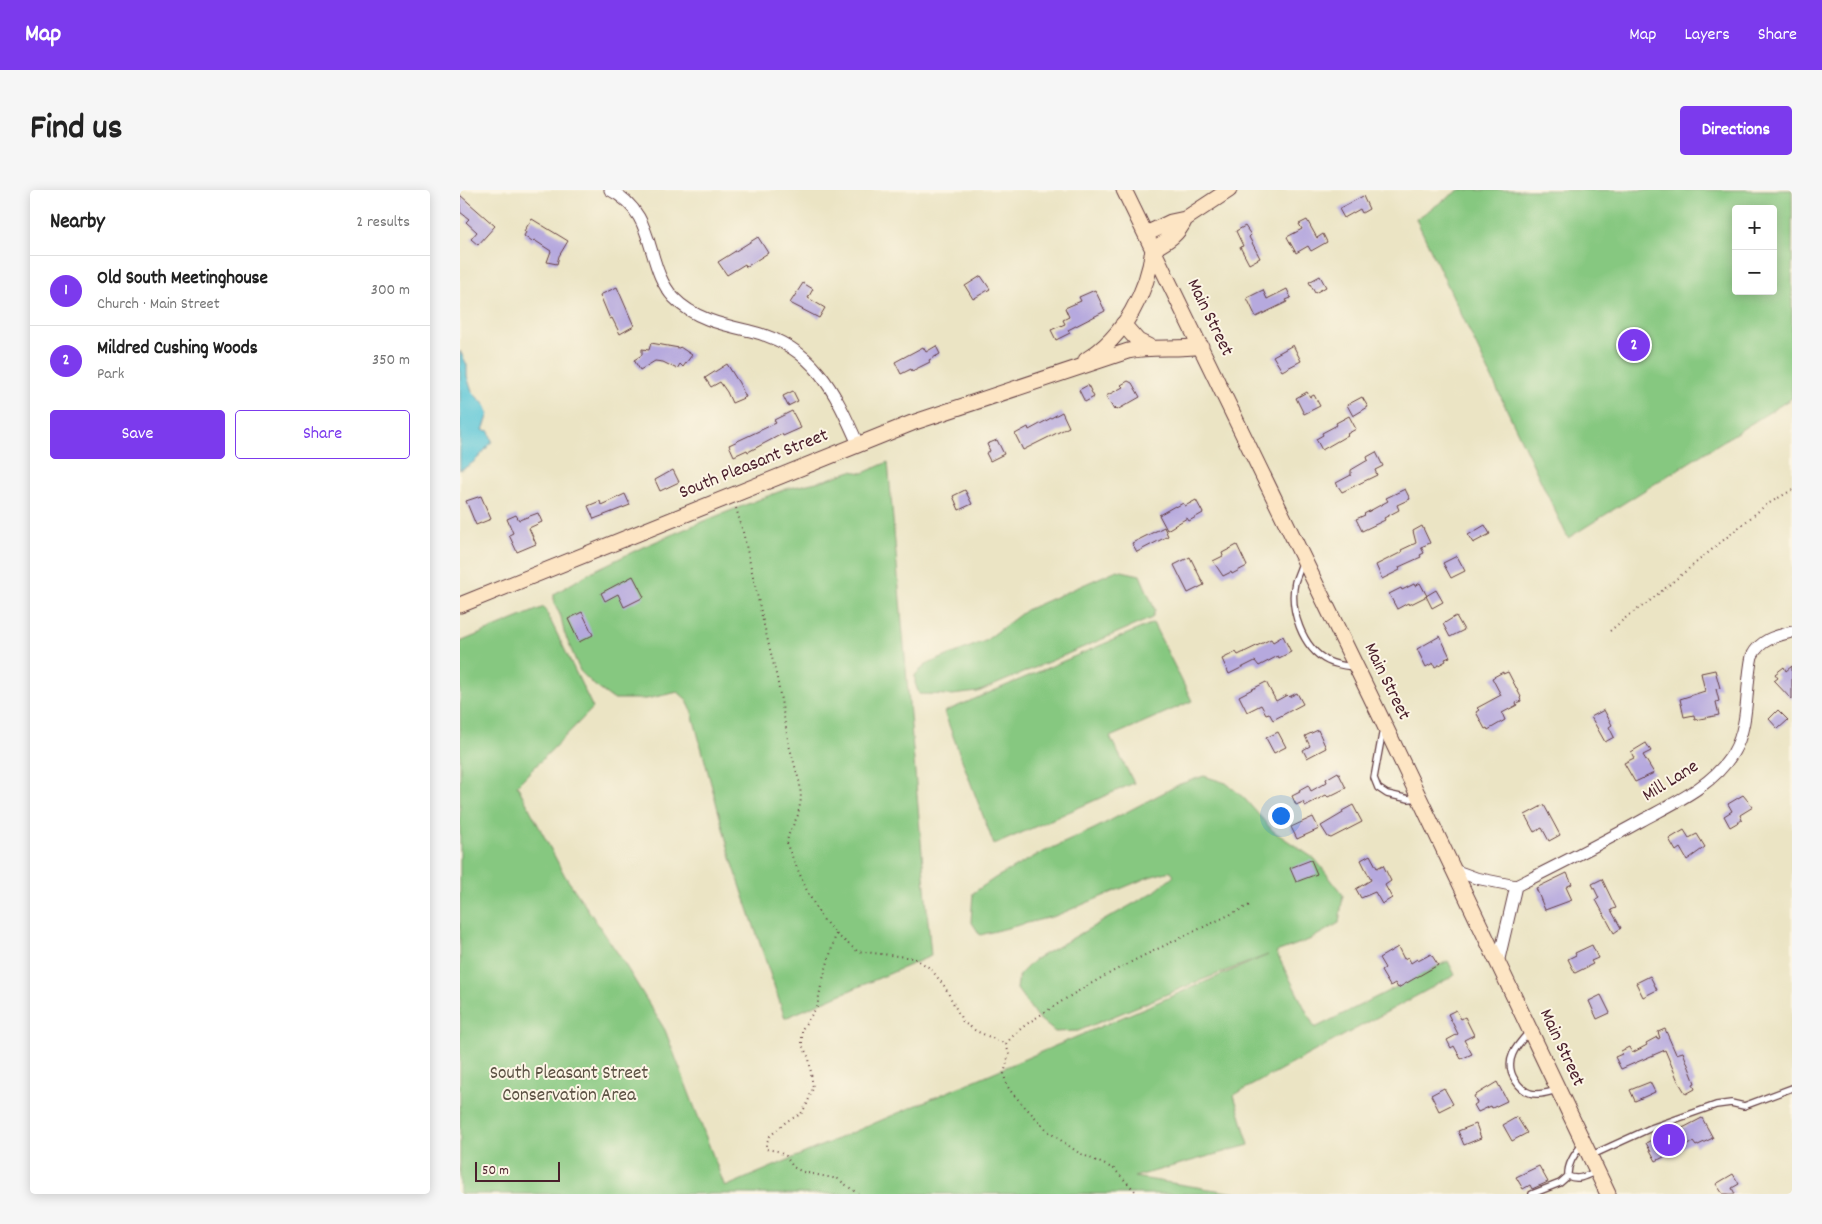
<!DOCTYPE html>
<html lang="en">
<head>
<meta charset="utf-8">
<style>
  :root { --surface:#fff; --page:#f6f6f6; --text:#222; --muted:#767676; --line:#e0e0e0; --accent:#7c3aed }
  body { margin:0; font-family:Dekko,sans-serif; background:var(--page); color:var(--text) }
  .controls { position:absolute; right:15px; top:15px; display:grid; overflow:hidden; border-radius:5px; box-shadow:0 2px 12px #0003 }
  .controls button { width:45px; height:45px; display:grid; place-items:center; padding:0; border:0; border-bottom:1px solid var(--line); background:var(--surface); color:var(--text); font:25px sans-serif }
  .scale { position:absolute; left:15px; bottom:12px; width:85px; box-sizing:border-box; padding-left:5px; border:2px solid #4a1f2b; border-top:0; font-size:14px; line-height:18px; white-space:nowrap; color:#4a1f2b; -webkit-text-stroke:4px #fcf5e5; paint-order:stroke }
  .you { position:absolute; left:820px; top:625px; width:18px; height:18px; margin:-12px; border:4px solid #fff; border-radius:50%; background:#1a73e8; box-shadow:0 0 0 8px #1a73e833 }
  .badge { display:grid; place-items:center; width:32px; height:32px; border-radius:50%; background:var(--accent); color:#fff; font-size:16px; font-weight:700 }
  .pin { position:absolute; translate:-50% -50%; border:2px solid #fff; box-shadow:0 1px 5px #0006 }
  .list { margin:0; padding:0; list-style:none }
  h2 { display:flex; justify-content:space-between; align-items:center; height:65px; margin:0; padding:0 20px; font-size:21px }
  h2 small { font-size:16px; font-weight:400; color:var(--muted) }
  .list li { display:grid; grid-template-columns:32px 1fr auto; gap:15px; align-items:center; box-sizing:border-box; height:70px; padding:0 20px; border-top:1px solid var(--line) }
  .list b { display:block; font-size:19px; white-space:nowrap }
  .list p { margin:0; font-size:16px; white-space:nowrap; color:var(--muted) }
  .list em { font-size:16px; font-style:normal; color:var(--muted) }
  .actions { display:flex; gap:10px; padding:15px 20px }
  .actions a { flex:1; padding:11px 0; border:1px solid var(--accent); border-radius:5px; text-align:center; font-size:18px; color:var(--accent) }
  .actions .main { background:var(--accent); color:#fff }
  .map { position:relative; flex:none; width:1332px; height:1004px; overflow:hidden; border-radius:5px }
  header { display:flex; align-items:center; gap:30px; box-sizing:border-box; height:70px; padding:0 25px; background:var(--accent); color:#fff }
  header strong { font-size:24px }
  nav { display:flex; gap:28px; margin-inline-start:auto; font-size:18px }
  .intro { display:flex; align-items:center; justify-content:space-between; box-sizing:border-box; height:120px; padding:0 30px }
  h1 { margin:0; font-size:35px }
  .button { padding:12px 22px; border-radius:5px; background:var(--accent); color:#fff; font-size:18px; font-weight:700 }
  main { display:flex; gap:30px; padding:0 30px }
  aside { flex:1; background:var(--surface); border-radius:5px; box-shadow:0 2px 12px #0003 }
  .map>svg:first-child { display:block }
</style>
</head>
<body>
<header>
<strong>Map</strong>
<nav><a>Map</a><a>Layers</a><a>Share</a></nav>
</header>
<div class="intro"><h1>Find us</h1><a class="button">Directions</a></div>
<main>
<aside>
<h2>Nearby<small>2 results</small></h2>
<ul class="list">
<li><span class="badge">1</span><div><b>Old South Meetinghouse</b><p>Church · Main Street</p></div><em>300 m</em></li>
<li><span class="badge">2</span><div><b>Mildred Cushing Woods</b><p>Park</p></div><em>350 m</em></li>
</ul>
<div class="actions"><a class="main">Save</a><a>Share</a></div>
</aside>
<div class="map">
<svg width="1332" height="1004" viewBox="0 0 1332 1004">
  <rect width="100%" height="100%" fill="#fcf5e5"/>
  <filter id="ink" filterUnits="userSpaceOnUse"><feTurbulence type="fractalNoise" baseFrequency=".02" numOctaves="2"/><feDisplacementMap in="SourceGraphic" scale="10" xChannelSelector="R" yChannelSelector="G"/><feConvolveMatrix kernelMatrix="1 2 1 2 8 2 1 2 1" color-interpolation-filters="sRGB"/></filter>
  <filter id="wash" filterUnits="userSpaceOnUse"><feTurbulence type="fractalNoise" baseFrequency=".0096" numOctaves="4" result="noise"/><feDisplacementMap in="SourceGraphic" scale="20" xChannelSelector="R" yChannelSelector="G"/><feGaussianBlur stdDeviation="1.12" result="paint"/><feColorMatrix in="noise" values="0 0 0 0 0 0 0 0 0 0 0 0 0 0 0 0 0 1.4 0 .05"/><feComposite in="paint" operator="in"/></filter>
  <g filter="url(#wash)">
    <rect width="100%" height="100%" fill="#ebe4c4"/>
    <path fill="#86c880" stroke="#687456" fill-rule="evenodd" d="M999 0H1332V208L1108 348 956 29ZM1276 19H1313V101H1276Z
      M428 272 471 766 325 828 271 668 231 519 226 509 218 502 186 509H153L134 495 120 481 104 442 101 427 94 412V404L133 381 183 357 239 333 326 299 365 290 391 281 403 283Z
      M657 380 680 385 695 420 692 428 518 502 492 505 459 504 455 493V485L467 474 525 451 566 420Z
      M84 417 133 518 57 595 105 686 161 768 205 840 265 997 808 765 734 793 618 841 595 842 577 827 557 799 559 785 574 770 694 702 714 686 710 681 689 687 595 726 520 745 511 731 513 703 535 688 577 665 634 639 720 594 744 586 766 593 784 608 813 641 855 669 883 705 879 733 849 750 816 762 855 838 988 771 995 785 774 905 789 955 674 987 781 1004H0V452Z
      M693 433 732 511 650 547 674 593 534 655 484 522Z"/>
    <path fill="#5ec8d8" stroke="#547482" d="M0 161 7 175V186L12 202 25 215 29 224 23 240 29 241 32 251C21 265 16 273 0 280Z"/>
    <g id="blocks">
      <path fill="#b6a9de" d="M0 5 35 36 18 55 11 49 17 42 6 32 9 29 0 22Z
        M903 6 909 19 902 23 900 19 884 28 879 19Z
        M72 29 108 51 99 66 97 74 87 72 91 61 74 50 72 52 64 46 66 42 64 41Z
        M847 30 857 48 863 44 867 52 851 61 848 56 836 63 827 47 842 39 839 34Z
        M785 36 791 45 789 47 800 68 789 74 780 57 783 56 776 41Z
        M298 47 308 63 286 77 285 74 267 85 258 72Z
        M521 86 530 99 513 109 505 96Z
        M860 86 866 97 855 103 849 92Z
        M343 93 353 99 348 108 365 118 359 128 330 113Z
        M157 97 174 136 160 144 152 128 150 129 140 105Z
        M827 99 831 108 826 110 827 112 796 127 787 108 803 100 807 109Z
        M635 100 645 121 608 140 610 143 596 150 591 140 605 134 603 130 609 127 605 118 621 111 619 107Z
        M191 153 219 158 220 157 232 165 223 177 220 174 217 179 203 172 195 171 180 180 174 170 182 165V159L189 160Z
        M833 155 841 171 822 181 813 166Z
        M476 156 480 164 469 170 470 172 452 181 451 179 441 184 435 172 463 157 466 162Z
        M267 174 279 193 286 207 272 213 267 202 260 192 251 197 245 188Z
        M668 191 672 193 680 207 657 220 656 218 654 220 646 206 663 197 661 195Z
        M628 195 634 207 625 212 619 200Z
        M333 201 338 211 328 216 323 206Z
        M847 202 850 207 854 205 860 216 844 224 836 208Z
        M902 207 908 217 893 226 887 215Z
        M332 221 341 238 323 246 322 244 288 262 287 260 274 266 269 255 316 233 314 230Z
        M602 222 609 237 563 260 555 244 568 237 569 240Z
        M889 226 896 239 887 244 888 245 862 260 856 249 863 245 862 243 877 235 876 233Z
        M537 250 544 264 530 271 526 263 530 261 527 254Z
        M916 262 923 276 915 280 917 285 882 302 876 293 891 285V280L908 270 907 267Z
        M213 280 219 292 200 301 195 290Z
        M945 299 950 309 937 315 939 320 924 328 925 330 902 341 896 329 905 325 904 324 928 311 926 308Z
        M505 300 512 314 499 320 493 306Z
        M165 304 170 315 134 329 128 316 140 311 141 315Z
        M21 306 31 329 16 335 6 311Z
        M736 310 743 323 729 331 727 328 707 340 699 325 715 316 716 317 723 313 725 316Z
        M78 323 82 332 69 338 76 354 57 362 49 345 53 343 47 329 56 325 59 330Z
        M1025 335 1030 344 1013 353 1008 345Z
        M962 336 970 353 961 357 964 363 960 365 961 367 939 377 940 380 922 389 916 375 942 362 941 360 956 353 953 341Z
        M704 337 708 346 677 362 672 353Z
        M777 355 787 376 772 384 771 382 763 386 753 371 763 366 762 363Z
        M997 366 1005 381 991 388 983 373Z
        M730 367 744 395 728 403 714 375Z
        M173 386 184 407 164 417 158 404 145 411 141 403Z
        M960 393 967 406 949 415 948 413 937 419 929 404 941 398 942 400 954 394 955 396Z
        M976 400 983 412 972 418 966 406Z
        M122 422 133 445 119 452 108 429Z
        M996 426 1004 440 990 447 983 434Z
        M823 446 831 462 819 468 818 466 799 476 795 471 769 484 762 469 776 462 778 465 811 449 813 452Z
        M980 446 990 467 985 469 986 471 975 477 973 473 966 477 957 459Z
        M1332 476V510L1314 491 1318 488 1315 484 1324 477 1326 481Z
        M1255 480 1260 498 1256 499 1259 511 1256 512 1259 525 1235 530 1234 525 1224 527 1220 509 1245 501 1241 483Z
        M1043 482V484L1048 482 1061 507 1060 508 1061 511 1056 513 1057 515 1042 523 1045 530 1028 540 1027 538 1025 539 1016 522 1019 520 1017 518 1041 505 1032 488Z
        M806 492 816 511 827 505 829 507 837 503 843 514 813 530 809 523 806 524 801 515 787 522 779 506Z
        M1144 520 1152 535 1149 537 1154 547 1145 552 1131 527Z
        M1318 520 1328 530 1318 539 1309 529Z
        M858 540 866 558 847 568 843 560 850 556 845 546Z
        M818 542 826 557 814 563 806 548Z
        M1186 553 1191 561 1183 565 1194 583 1175 592 1164 573 1174 568 1171 562Z
        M878 582 886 598 868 607 866 605 845 616 843 612 836 615 832 606 840 602 839 600 848 595 851 601 867 592 866 589Z
        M1283 605 1293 617 1280 625 1282 630 1270 637 1264 626 1272 621 1268 614Z
        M893 615 902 632 871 648 868 647 861 636 883 623 882 621Z
        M1084 615 1100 645 1089 651 1082 638 1074 642 1065 625Z
        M853 627 859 639 837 649 831 637Z
        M1224 640 1229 648 1237 644 1245 657 1227 670 1220 658 1216 661 1209 649Z
        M910 665 917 678 923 675 931 691 925 695 932 708 922 714 915 702 901 708 896 699 911 690 901 670Z
        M851 670 857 684 836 692 830 678Z
        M1107 683 1112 694 1106 697 1112 710 1085 720 1076 698Z
        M1142 689 1156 718 1151 720 1161 738 1154 743 1136 710 1139 708 1132 694Z
        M1132 755 1138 768 1131 771 1133 774 1115 783 1108 769 1116 765 1115 763Z
        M938 757 944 769 948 767 951 773 957 769 958 771 971 764 978 775 938 798 935 793 930 796 921 781 925 778 919 768Z
        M1190 786 1197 800 1183 807 1176 793Z
        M1141 805 1150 823 1137 829 1129 811Z
        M996 820 1001 829 1005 827 1014 845 1004 850 1012 864 1001 869 994 856 991 858 987 850 998 844 988 824Z
        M1205 839 1216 864 1223 862 1235 893 1233 894 1235 899 1226 904 1218 891 1205 860 1161 879 1155 867 1162 864 1161 861 1169 857 1172 863 1187 855 1186 853 1197 847 1198 849 1200 848 1198 842Z
        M1037 892 1047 911 1032 918 1031 916 1018 922 1014 915 1017 913 1014 906Z
        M1190 892 1195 902 1175 911 1170 900Z
        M984 898 993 914 979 921 971 905Z
        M1057 927 1067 943 1052 951 1043 935Z
        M1242 928 1253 948 1236 956 1233 952 1196 971 1186 953 1211 939 1213 943Z
        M1016 934 1021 948 1004 955 998 941Z
        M1079 976 1088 992 1072 999 1070 995 1063 999 1056 987Z
        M1273 984 1279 994 1272 998 1275 1004H1263L1256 994Z"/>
    </g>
  </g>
  <g filter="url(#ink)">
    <use href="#blocks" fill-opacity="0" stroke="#623d42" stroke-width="1"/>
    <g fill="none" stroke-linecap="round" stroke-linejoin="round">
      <g stroke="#623d42" stroke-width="8">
        <path id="lane" d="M842 373C840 379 837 386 835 392 829 419 842 458 868 471 876 475 886 476 894 477
          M923 539 914 588 918 598 927 604 949 609 958 608
          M1069 842C1056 856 1043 871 1055 890 1059 896 1063 901 1070 903 1078 906 1089 902 1097 900
          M1132 965 1191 938 1256 915 1271 913 1284 916 1332 898
          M1108 986C1118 991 1126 986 1136 981
          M1072 1004 1100 993 1108 986C1107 974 1115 963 1122 955"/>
      </g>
      <g stroke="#623d42" stroke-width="13">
        <path id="street" d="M150 0C198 24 184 76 214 108 234 129 264 135 290 141 354 156 374 200 398 254
          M994 680 1016 688 1056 696
          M1038 773 1056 696C1098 675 1140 654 1181 631 1214 613 1253 596 1273 563 1290 535 1285 497 1292 466 1300 450 1315 446 1332 442"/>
      </g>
      <g stroke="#623d42" stroke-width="17">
        <path id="secondary" d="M664 0 924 534 1148 1004
          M686 44 711 32 725 29 769 0
          M693 59C707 51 718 45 725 29
          M663 134 678 151 690 157
          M626 170C664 147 688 101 693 59
          M0 415 452 233 668 161C692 156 716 160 741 156"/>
      </g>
      <path stroke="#623d42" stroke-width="2" stroke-dasharray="1 4" stroke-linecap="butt" d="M276 318 283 342 303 431 317 488 329 555 340 594 341 609 338 625 328 646 327 655 348 703 362 728 376 744 397 761 454 768 470 778 485 797 503 832 516 841 546 854 549 864 544 884 546 894 552 903 589 942 619 963 654 979 678 1004
        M1150 441 1169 425 1186 414 1306 315 1332 300
        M376 744 361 796 357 817 342 839V855L349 868 353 898 347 914 341 924 327 931 310 946 306 954V959L317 961 326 966 333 977 343 982 378 989 398 1004
        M546 854C558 838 576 828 593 817 655 776 724 747 790 715"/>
      <use href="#lane" stroke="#fff" stroke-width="5.5"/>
      <use href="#street" stroke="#fff" stroke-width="11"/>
      <use href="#secondary" stroke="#fde5c4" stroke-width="15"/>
    </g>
  </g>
  <g text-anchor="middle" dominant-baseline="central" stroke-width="4" stroke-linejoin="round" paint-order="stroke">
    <g font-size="19" fill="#4a1f2b" stroke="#fcf5e5">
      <text transform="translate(749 128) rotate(64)">Main Street</text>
      <text transform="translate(294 275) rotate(-22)">South Pleasant Street</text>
      <text transform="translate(926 492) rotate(64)">Main Street</text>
      <text transform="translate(1211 592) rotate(-32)">Mill Lane</text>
      <text transform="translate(1101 858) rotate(65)">Main Street</text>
    </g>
    <g font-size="19" fill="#5c5244" stroke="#fcf5e5">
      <text x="109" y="884">South Pleasant Street<tspan x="109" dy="22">Conservation Area</tspan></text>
    </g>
  </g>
</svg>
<div class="controls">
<button>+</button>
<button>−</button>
</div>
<div class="scale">50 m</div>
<div class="you"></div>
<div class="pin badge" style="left:1209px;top:950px">1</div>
<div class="pin badge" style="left:1174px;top:155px">2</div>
</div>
</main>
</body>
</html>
